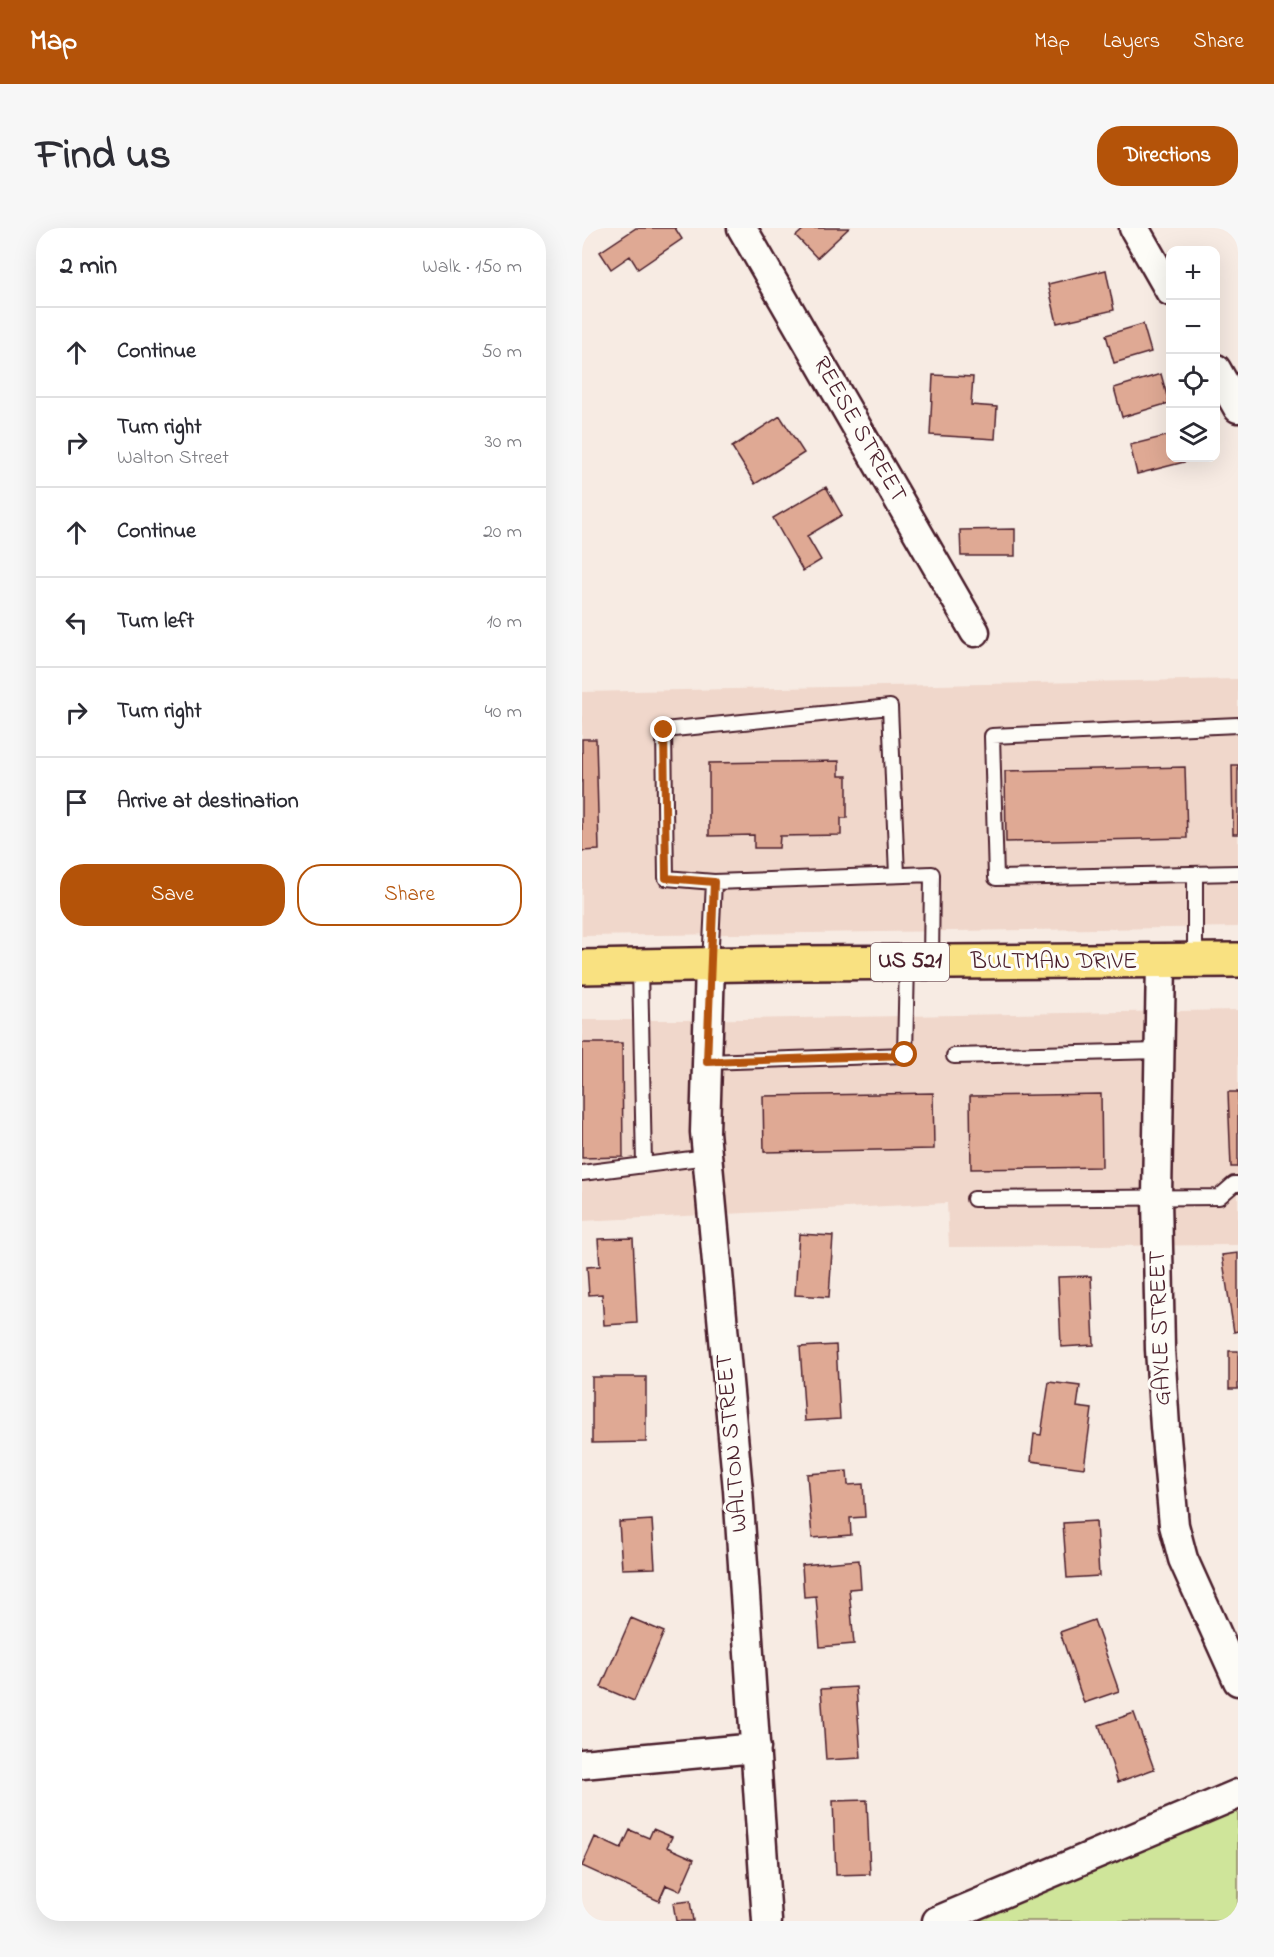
<!DOCTYPE html>
<html lang="en">
<head>
<meta charset="utf-8">
<style>
  :root { --surface:#fff; --page:#f7f7f7; --text:#2b2b33; --muted:#7c7c81; --line:#e1e1e2; --accent:#b45309 }
  body { margin:0; font-family:"Indie Flower",sans-serif; background:var(--page); color:var(--text) }
  .controls { position:absolute; right:18px; top:18px; display:grid; overflow:hidden; border-radius:12px; box-shadow:0 6px 24px #0002 }
  .controls button { width:54px; height:54px; display:grid; place-items:center; padding:0; border:0; border-bottom:2px solid var(--line); background:var(--surface); color:var(--text); font:30px sans-serif }
  .stop { position:absolute; width:18px; height:18px; margin:-14px; border:4px solid #b45309; border-radius:50%; background:#fff }
  .stop.end { background:#b45309; border-color:#fff; box-shadow:0 2px 6px #0008 }
  .list { margin:0; padding:0; list-style:none }
  h2 { display:flex; justify-content:space-between; align-items:center; height:78px; margin:0; padding:0 24px; font-size:26px }
  h2 small { font-size:20px; font-weight:400; color:var(--muted) }
  .list li { display:grid; grid-template-columns:39px 1fr auto; gap:18px; align-items:center; box-sizing:border-box; height:90px; padding:0 24px; border-top:2px solid var(--line) }
  .list b { display:block; font-size:22px; white-space:nowrap }
  .list p { margin:0; font-size:20px; white-space:nowrap; color:var(--muted) }
  .list em { font-size:20px; font-style:normal; color:var(--muted) }
  .actions { display:flex; gap:12px; padding:18px 24px }
  .actions a { flex:1; padding:14px 0; border:2px solid var(--accent); border-radius:24px; text-align:center; font-size:21px; color:var(--accent) }
  .actions .main { background:var(--accent); color:#fff }
  .icon { flex:none; width:33px; height:33px; fill:none; stroke:currentColor; stroke-width:2; stroke-linecap:round; stroke-linejoin:round }
  .map { position:relative; flex:none; width:656px; height:1693px; overflow:hidden; border-radius:24px }
  header { display:flex; align-items:center; gap:36px; box-sizing:border-box; height:84px; padding:0 30px; background:var(--accent); color:#fff }
  header strong { font-size:28px }
  nav { display:flex; gap:33px; margin-inline-start:auto; font-size:21px }
  .intro { display:flex; align-items:center; justify-content:space-between; box-sizing:border-box; height:144px; padding:0 36px }
  h1 { margin:0; font-size:42px }
  .button { padding:15px 27px; border-radius:24px; background:var(--accent); color:#fff; font-size:21px; font-weight:700 }
  main { display:flex; gap:36px; padding:0 36px }
  aside { flex:1; background:var(--surface); border-radius:24px; box-shadow:0 6px 24px #0002 }
  .map>svg:first-child { display:block }
</style>
</head>
<body>
<header>
<strong>Map</strong>
<nav><a>Map</a><a>Layers</a><a>Share</a></nav>
</header>
<div class="intro"><h1>Find us</h1><a class="button">Directions</a></div>
<main>
<aside>
<h2>2 min<small>Walk · 150 m</small></h2>
<ul class="list">
<li><svg class="icon" aria-label="ahead" viewBox="0 0 24 24"><path d="M12 20V5M6 11l6-6 6 6"/></svg><div><b>Continue</b></div><em>50 m</em></li>
<li><svg class="icon" aria-label="right" viewBox="0 0 24 24"><path d="M7 20v-9h11M14 6l5 5-5 5"/></svg><div><b>Turn right</b><p>Walton Street</p></div><em>30 m</em></li>
<li><svg class="icon" aria-label="ahead" viewBox="0 0 24 24"><path d="M12 20V5M6 11l6-6 6 6"/></svg><div><b>Continue</b></div><em>20 m</em></li>
<li><svg class="icon" aria-label="left" viewBox="0 0 24 24"><path d="M17 20v-9H6M10 6l-5 5 5 5"/></svg><div><b>Turn left</b></div><em>10 m</em></li>
<li><svg class="icon" aria-label="right" viewBox="0 0 24 24"><path d="M7 20v-9h11M14 6l5 5-5 5"/></svg><div><b>Turn right</b></div><em>40 m</em></li>
<li><svg class="icon" aria-label="arrive" viewBox="0 0 24 24"><path d="M6 21V4h12l-3 4 3 4H6"/></svg><div><b>Arrive at destination</b></div></li>
</ul>
<div class="actions"><a class="main">Save</a><a>Share</a></div>
</aside>
<div class="map">
<svg width="656" height="1693" viewBox="0 0 656 1693">
  <rect width="100%" height="100%" fill="#f7ebe3"/>
  <filter id="ink" filterUnits="userSpaceOnUse"><feTurbulence type="fractalNoise" baseFrequency=".0167" numOctaves="2"/><feDisplacementMap in="SourceGraphic" scale="12" xChannelSelector="R" yChannelSelector="G"/><feConvolveMatrix kernelMatrix="1 2 1 2 8 2 1 2 1" color-interpolation-filters="sRGB"/></filter>
  <g filter="url(#ink)">
    <path fill="#f0d7cb" d="M656 451V699L0 708V464Z
      M656 782V1017L367 1019 365 975 0 993V792H100Z"/>
    <path fill="#cfe59a" stroke="#8c8262" stroke-width="1.5" d="M656 1566V1693H353Z"/>
    <path fill="#dfa994" stroke="#4a1f2b" stroke-width="1.5" d="M54 0H93L100 11 56 41 48 28 29 41 18 24Z
      M223 0H267L235 30 214 8Z
      M524 42 532 82 475 95 466 56Z
      M561 96 569 124 532 135 524 107Z
      M579 146 587 175 540 189 532 160Z
      M351 147 391 149 389 177 415 179 413 211 348 207Z
      M198 188 222 225 173 256 150 219Z
      M588 207V230H609L610 232 555 246 548 217Z
      M244 259 260 287 225 308 239 332 221 343 191 290Z
      M433 301V328H379L378 302Z
      M0 511H14L17 622 0 623Z
      M257 533V548H265V590H259V607L198 608 197 620H172V607L127 608V535Z
      M650 537H656V606H651Z
      M603 539 605 610 424 614 423 543Z
      M0 815H40L41 929 0 930Z
      M646 864H656V939H649Z
      M351 865 352 921 182 924 181 868Z
      M519 866 520 939 389 941 388 868Z
      M217 1006 251 1008 247 1069 213 1067Z
      M51 1010 55 1095 22 1097 20 1066 7 1067 5 1039 18 1038 16 1011Z
      M656 1025V1103L652 1104 640 1027Z
      M509 1048 512 1117 479 1119 476 1049Z
      M254 1117 258 1191 223 1193 218 1119Z
      M647 1123H656V1161H647Z
      M10 1149H64V1214L10 1215Z
      M467 1154 498 1158 495 1179 510 1181 502 1240 449 1233 452 1206 459 1207Z
      M265 1243 266 1257 281 1256 283 1289 268 1290 269 1307 230 1310 225 1246Z
      M70 1292 73 1340 40 1341 37 1294Z
      M514 1293 517 1348 485 1350 481 1295Z
      M277 1332 279 1360 267 1361 272 1416 238 1419 234 1368 222 1369 220 1337Z
      M49 1390 82 1404 52 1473 19 1459Z
      M512 1392 537 1463 502 1475 478 1404Z
      M274 1459 279 1530 244 1532 239 1461Z
      M552 1485 572 1541 536 1554 517 1497Z
      M285 1572 288 1646 254 1647 251 1573Z
      M71 1601 90 1609 85 1619 112 1631 98 1663 84 1657 77 1673 0 1638 13 1609 39 1621 48 1602 67 1610Z
      M108 1673 111 1693H94L91 1675Z"/>
    <g fill="none" stroke-linecap="round" stroke-linejoin="round">
      <g stroke="#4a1f2b" stroke-width="18">
        <path id="lane" d="M656 497 410 508 414 650 656 645
          M132 654 84 650 82 502 308 479 315 647
          M613 733V646
          M128 737 132 654 350 646 349 734
          M58 738 62 937
          M372 828 577 823
          M125 834 323 827 325 734
          M0 945 125 929
          M392 971 637 969 652 956H656"/>
      </g>
      <g stroke="#4a1f2b" stroke-width="33">
        <path id="street" d="M160 0 393 404
          M552 0 588 63
          M634 141 656 180
          M579 733 575 969 578 1121 583 1199 592 1297 601 1331 656 1453
          M128 737 123 904 156 1262 185 1693
          M0 1536 174 1520
          M355 1693 656 1566"/>
      </g>
      <g stroke="#4a1f2b" stroke-width="38">
        <path id="highway" d="M0 739 220 735 656 732"/>
      </g>
      <use href="#lane" stroke="#fdfcf7" stroke-width="14"/>
      <use href="#street" stroke="#fdfcf7" stroke-width="28"/>
      <use href="#highway" stroke="#f9e181" stroke-width="33"/>
    </g>
  </g>
  <g fill="none" stroke-linecap="round" stroke-linejoin="round" filter="url(#ink)">
    <path stroke="#b45309" stroke-width="8" d="M82 502 84 650 132 654 125 834 323 827"/>
  </g>
  <g text-anchor="middle" dominant-baseline="central" stroke-width="6" stroke-linejoin="round" paint-order="stroke">
    <rect fill="#fdfcf7" stroke="#806168" stroke-width="1.5" x="289" y="715" width="78" height="38" rx="4.5"/>
    <g font-size="22" font-weight="bold" fill="#4a1f2b">
      <text x="328" y="734">US 521</text>
    </g>
    <g font-size="24" fill="#4a1f2b" stroke="#fdfcf7">
      <text transform="translate(277 202) rotate(60)">REESE STREET</text>
      <text x="472" y="734">BULTMAN DRIVE</text>
      <text transform="translate(579 1100) rotate(-92)">GAYLE STREET</text>
      <text transform="translate(151 1215) rotate(-95)">WALTON STREET</text>
    </g>
  </g>
</svg>
<div class="controls">
<button>+</button>
<button>−</button>
<button><svg class="icon" aria-label="locate" viewBox="0 0 24 24"><circle cx="12" cy="12" r="6"/><path d="M12 2v4M12 18v4M2 12h4M18 12h4"/></svg></button>
<button><svg class="icon" aria-label="layers" viewBox="0 0 24 24"><path d="M12 4l9 5-9 5-9-5zM3 14l9 5 9-5"/></svg></button>
</div>
<div class="stop" style="left:323px;top:827px"></div>
<div class="stop end" style="left:82px;top:502px"></div>
</div>
</main>
</body>
</html>
